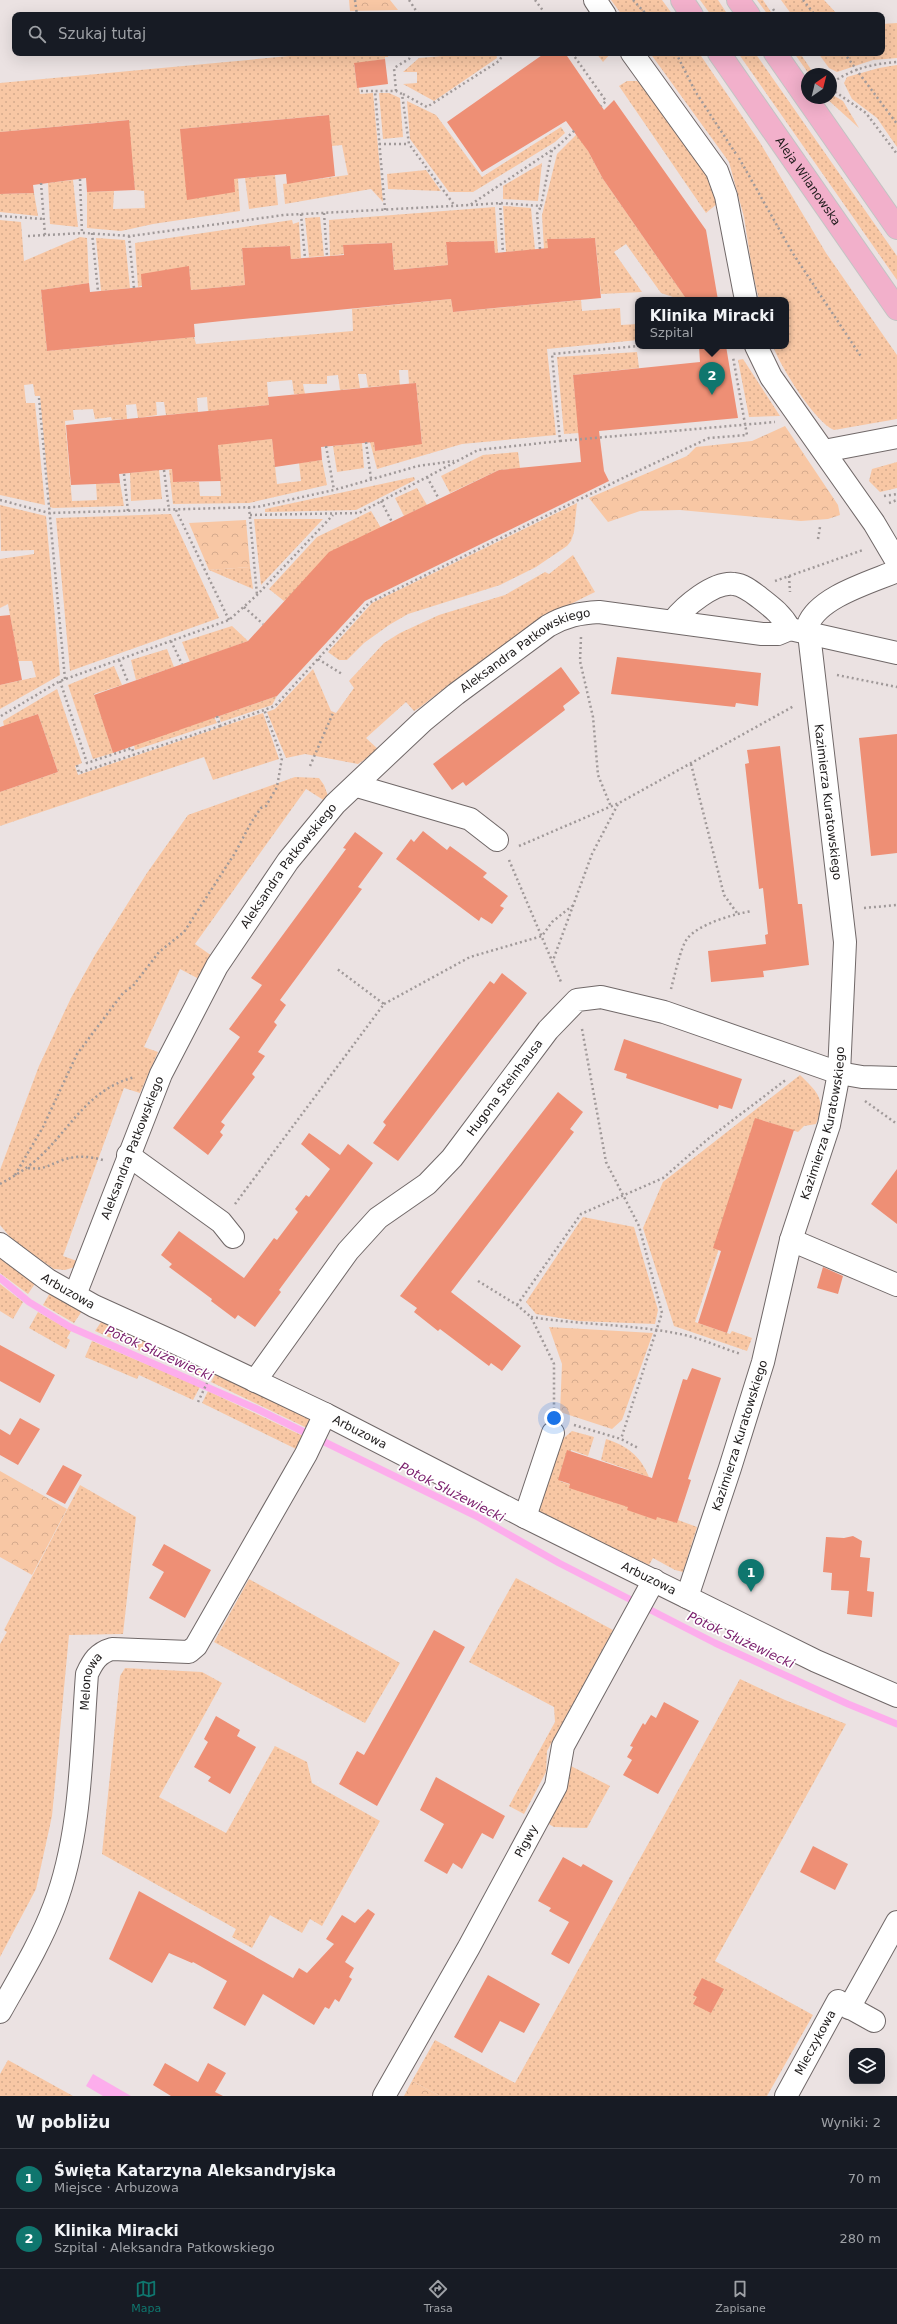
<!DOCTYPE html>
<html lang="pl">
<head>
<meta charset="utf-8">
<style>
  :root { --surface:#171b24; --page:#20242c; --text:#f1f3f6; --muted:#9ea1a6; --line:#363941; --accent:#0f766e }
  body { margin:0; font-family:"DejaVu Sans",sans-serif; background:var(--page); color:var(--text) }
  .controls { position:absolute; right:12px; bottom:12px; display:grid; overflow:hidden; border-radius:8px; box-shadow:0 4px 16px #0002 }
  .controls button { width:36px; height:36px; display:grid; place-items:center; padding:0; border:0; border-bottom:1px solid var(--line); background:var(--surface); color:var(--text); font:20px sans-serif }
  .compass { position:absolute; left:801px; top:68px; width:36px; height:36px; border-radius:50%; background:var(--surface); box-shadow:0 4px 16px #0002; rotate:35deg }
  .you { position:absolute; left:554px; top:1418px; width:14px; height:14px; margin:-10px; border:3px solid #fff; border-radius:50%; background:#1a73e8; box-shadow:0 0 0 6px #1a73e833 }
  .badge { display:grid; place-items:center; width:26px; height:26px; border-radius:50%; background:var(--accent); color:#fff; font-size:13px; font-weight:700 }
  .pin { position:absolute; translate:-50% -33px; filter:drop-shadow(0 1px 2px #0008) }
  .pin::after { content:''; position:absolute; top:21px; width:14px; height:12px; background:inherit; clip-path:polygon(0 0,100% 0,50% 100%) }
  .popup { position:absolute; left:635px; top:297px; width:154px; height:52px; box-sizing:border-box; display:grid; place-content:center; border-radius:8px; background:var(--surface); filter:drop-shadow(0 1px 3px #0005); font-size:13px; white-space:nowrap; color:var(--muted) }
  .popup b { font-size:15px; color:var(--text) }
  .popup::after { content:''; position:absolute; left:50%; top:100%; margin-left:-8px; border:8px solid transparent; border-top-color:var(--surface) }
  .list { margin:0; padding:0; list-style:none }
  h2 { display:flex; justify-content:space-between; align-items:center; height:52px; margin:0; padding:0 16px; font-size:17px }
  h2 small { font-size:13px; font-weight:400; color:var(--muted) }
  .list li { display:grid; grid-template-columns:26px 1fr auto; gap:12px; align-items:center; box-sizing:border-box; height:60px; padding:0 16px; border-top:1px solid var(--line) }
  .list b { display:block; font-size:15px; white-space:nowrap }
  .list p { margin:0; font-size:13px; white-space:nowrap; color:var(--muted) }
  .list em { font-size:13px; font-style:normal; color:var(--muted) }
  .icon { flex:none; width:22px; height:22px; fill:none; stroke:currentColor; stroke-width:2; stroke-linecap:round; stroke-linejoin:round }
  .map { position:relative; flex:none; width:897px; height:2096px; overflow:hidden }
  .search { position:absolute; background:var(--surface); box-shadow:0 4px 16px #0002; left:12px; right:12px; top:12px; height:44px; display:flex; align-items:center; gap:10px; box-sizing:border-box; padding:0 14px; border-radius:8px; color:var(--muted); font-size:15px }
  .sheet { height:172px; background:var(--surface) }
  nav { display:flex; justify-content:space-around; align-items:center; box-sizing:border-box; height:56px; border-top:1px solid var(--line); background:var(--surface); font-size:11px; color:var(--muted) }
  nav a { display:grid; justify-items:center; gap:2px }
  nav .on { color:var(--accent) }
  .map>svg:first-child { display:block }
</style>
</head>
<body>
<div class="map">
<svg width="897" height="2096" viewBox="0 0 897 2096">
  <defs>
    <pattern id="grass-dots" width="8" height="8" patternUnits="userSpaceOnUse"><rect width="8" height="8" fill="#f8c7a4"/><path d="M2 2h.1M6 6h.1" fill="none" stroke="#d4aa8d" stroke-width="1.8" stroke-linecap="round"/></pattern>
    <pattern id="forest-crowns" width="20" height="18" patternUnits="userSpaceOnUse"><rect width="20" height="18" fill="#f8c7a4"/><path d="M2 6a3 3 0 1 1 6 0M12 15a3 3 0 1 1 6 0" fill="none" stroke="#d4aa8d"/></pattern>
  </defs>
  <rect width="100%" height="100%" fill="#ebe2e2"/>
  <path fill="url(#grass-dots)" d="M611 0H662L673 15H622Z
    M700 0H718L728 15H711Z
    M757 0H763L773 15H768Z
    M781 0H824L838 15H792Z
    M897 23V58L873 60 837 72 829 68 818 53H882V24Z
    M322 53H389L388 57H385V59L354 64 357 88H359L360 94 373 93 383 202 371 189 285 204 283 184 348 175 342 145 332 146 328 115 180 129 234 179H238L240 211 153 224 121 231 87 228V192L114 191 113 209 145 208 144 191 135 190 128 120 0 132V83Z
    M478 53H496L497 58 434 101 403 84 417 83V72H403L419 58Z
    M596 53H611L603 62Z
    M650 53H699L759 141 826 253 897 355V419L834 430C815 422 780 366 773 346H786V300H759L752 269 744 217 729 162Z
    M738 53H755L897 256V280Z
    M794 53H800L814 74H809Z
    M897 65V147L877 118 852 99 844 83 847 77 879 68Z
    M627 81H637L646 87 712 184 718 203 706 213 619 86Z
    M379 93H389L400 98 403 137 383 139Z
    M831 94 843 101 859 128 826 98H831Z
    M407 101 436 115 482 177 561 127 565 133 555 142 473 192H449L410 139Z
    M577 134H579L603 179 685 297 676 298 661 293 626 244 614 252 642 292 601 294 595 238 548 239V248L544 249 542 215 557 154Z
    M542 163 538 201 503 199V186Z
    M426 170 441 191 388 189 387 174Z
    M275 175 278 205 249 209 245 178Z
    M73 180 78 227 50 224 48 183Z
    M34 193 38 216 0 212V194Z
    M503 206 531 208 535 250 506 252Z
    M495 207 498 253H495L494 241 446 242 448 265 394 270 392 243 343 245 344 254 330 256 329 220Z
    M320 217 324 256 309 257 305 218Z
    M0 220 21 222 24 261 80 237 87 238 89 283 41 290 47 351 194 337 196 344 353 331 352 309 451 299 453 312 581 300 582 311 620 308 621 325 638 324V340L547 349 556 435 462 444 377 469 370 442H374L375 451 422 443 416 383 409 384 408 370H399L400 385 368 387 366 374H358L360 388 340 390 338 375 327 376V384H303L305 394H294L292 380 267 382 269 405 208 411 207 397 197 398 198 412 166 415 164 402H156L157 415 138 418 136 404 126 405 127 419 112 420 111 417 95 419 93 409 73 410 74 420 65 421 72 501 97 500 96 484 120 483 124 506 53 508 50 507 40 396H35L33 384 24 385 26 403H35L45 505 0 495Z
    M292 220 293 224 299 222 301 258 291 259 290 246 242 248 245 285 191 290 189 267 138 287 135 243Z
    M96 238 125 240 130 288 101 291Z
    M637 352 639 368 573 375 579 433 564 434 557 357Z
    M743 359 780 416 749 417 738 360Z
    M272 439 277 484 301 481 299 463 322 460 327 485 249 503 173 504 169 470 172 469 173 482H199L200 496H221L218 444Z
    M362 443 364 468 337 472 333 446Z
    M518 452 520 468 499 470 450 493 441 476 483 455Z
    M897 462V488L880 492 869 481 872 469Z
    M159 470 162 499 131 501 130 473Z
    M414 477 415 480 356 510 265 512V509Z
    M417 488 427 505 404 516 395 498Z
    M577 503 574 532 571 541 567 546 536 567 500 585 408 614 389 625 364 643 347 660H339L328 652 372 603Z
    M0 505 46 516 60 675 0 709V685L36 677 32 661H18L8 604 0 608V559L34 554V550L1 551Z
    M371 511 381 528 284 601 269 589 317 537Z
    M171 514 219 618 70 671 56 518Z
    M254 519H323L261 585Z
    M573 555 595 592C531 622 474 665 419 708L414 711 406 702 366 738 379 750 358 764 305 754 286 758 267 712 275 709 313 669 331 711 336 713 354 688 349 681 384 643 400 633 439 615 505 595 545 572 549 574Z
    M250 567 253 589 209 570Z
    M232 626 248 641 190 662 182 642Z
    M167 649 174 667 136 680 131 660Z
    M114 666 122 685 94 694 113 753 93 759 68 685Z
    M57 689 82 763 75 766 78 775 263 713 279 759 213 780 204 757 0 826V792L58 772 38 714 4 726 3 721Z
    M277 696 272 705 221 722 219 716Z
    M214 717 217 723 135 750 134 745Z
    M295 777 319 778 324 785 328 796 325 801 306 789 195 944 212 956 199 979 180 969 144 1047 158 1052 140 1093 124 1088 63 1256 77 1261 75 1267 65 1270 54 1269 29 1252 10 1237 0 1225V1170L39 1066 71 998 95 955 147 873 188 815Z
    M800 1075C817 1092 827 1099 816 1124L804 1126 798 1132 761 1120 695 1322 730 1334 732 1331 752 1338 747 1351 674 1326 643 1228 663 1182Z
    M583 1217 634 1227 658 1310 655 1324 578 1321 536 1314 526 1302Z
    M0 1256 36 1282 28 1294 0 1273Z
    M0 1284 23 1302 13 1319 0 1311Z
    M51 1291 82 1311 74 1323 43 1305Z
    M38 1312 71 1331 67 1338 70 1340 66 1349 29 1328Z
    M103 1319 208 1369 204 1379 95 1331Z
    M92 1341 200 1387 193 1400 139 1375 137 1379 85 1357Z
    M216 1373 312 1418 307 1428 211 1382Z
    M208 1391 303 1436 296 1449 202 1403Z
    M572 1431 594 1437 588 1456 571 1450 560 1481 677 1522 678 1520 697 1527 683 1572 675 1570 653 1558 649 1565 539 1512 538 1501 558 1443Z
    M606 1439C627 1446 640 1455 649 1477L601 1460Z
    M80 1485 136 1517 123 1634 69 1635 52 1816 36 1889 0 1957V1644L7 1632 4 1630Z
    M516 1578 613 1630 547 1751 546 1772 524 1814 509 1806 555 1722 554 1707 469 1662Z
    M249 1579 400 1663 365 1723 214 1642Z
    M125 1668 202 1672 222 1683 159 1797 226 1833 275 1746 307 1762 312 1783 380 1821 322 1926 310 1919 302 1933 270 1915 252 1948 232 1937 236 1929 102 1854 120 1676Z
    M740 1679 785 1700 846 1724 715 1961 813 2015 767 2096H440L412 2081 435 2040 515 2083Z
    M567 1764 610 1786 587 1828 554 1827 547 1823Z
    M8 2060 73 2096H0V2074Z"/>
  <path fill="url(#forest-crowns)" d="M349 0H390L398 10 350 11Z
    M785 426 838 505 840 515 828 519 801 521 680 510 640 511 608 522 589 498 687 456 696 447 752 441Z
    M246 520 250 567 209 570 189 523Z
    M549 1327 653 1333 622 1420 612 1429 560 1412 562 1364Z
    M0 1471 67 1509 32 1575 0 1557Z
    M412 2081 440 2096H404Z"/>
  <path fill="#fdadec" d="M93 2074 131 2096H103L86 2086Z"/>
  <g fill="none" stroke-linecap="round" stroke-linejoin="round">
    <path stroke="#fdadec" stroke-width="7" d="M0 1278 29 1302 70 1327 257 1409 476 1516 559 1563 715 1643 848 1704 897 1724"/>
  </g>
  <path fill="#ee8f75" d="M545 53H565L604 110 614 100 706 230 718 300H687L603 179 588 151 566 121 482 172 447 122Z
    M385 59 388 84 357 88 354 63Z
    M329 115 335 176 287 184 286 174 234 179 235 192 187 200 180 129Z
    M129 120 135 190 87 192 86 178 33 185 34 193 0 194V132Z
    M595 238 601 298 453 312 451 299 222 321 194 324 195 337 47 351 41 290 89 283 90 292 142 287 141 274 189 266 191 290 245 285 242 248 290 246 291 259 344 255 343 245 392 243 394 270 448 265 446 242 494 241 495 253 548 248 547 239Z
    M699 346H726L738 418 599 431 604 471 609 481 365 601 277 696 113 753 94 695 248 641 329 552 499 470 581 462 573 375 700 362Z
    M416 383 422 444 375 451 374 442 321 447 322 460 275 467 272 439 218 445 221 481 173 482 172 469 119 474 120 483 71 485 66 425 269 405 268 397Z
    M10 615 22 680 0 685V616Z
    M617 657 761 673 758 706 736 703 735 707 611 694Z
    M561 667 580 693 563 706 565 710 466 786 463 782 452 790 433 764Z
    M38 714 58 772 0 792V727Z
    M897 734V853L871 856 859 738Z
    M780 746 798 904H802L809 965 763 971 764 977 711 982 708 951 766 944 765 935 768 934 763 888 759 889 745 764 749 763 747 750Z
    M423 831 447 850 450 846 487 873 483 877 508 896 500 906 504 908 492 924 481 917 479 921 396 859 411 839 414 842Z
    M355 832 383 853 358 887 362 889 280 1000 286 1005 274 1022 277 1025 258 1052 265 1056 252 1074 255 1077 221 1122 225 1125 220 1132 223 1135 208 1155 173 1128 240 1037 229 1029 262 985 251 978 346 849 343 848Z
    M502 973 527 993 398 1161 373 1143 386 1125 383 1122 490 981 494 984Z
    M624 1039 742 1079 732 1109 719 1105 718 1109 626 1078 627 1074 614 1070Z
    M558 1092 583 1112 570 1129 574 1132 451 1292 521 1346 502 1371 491 1363 489 1366 440 1329 438 1331 414 1312 417 1308 400 1296Z
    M755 1118 794 1130 727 1333 698 1323 721 1251 713 1248Z
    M309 1133 340 1155 348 1144 373 1163 279 1290 281 1292 255 1327 238 1315 235 1319 211 1301 212 1299 169 1267 172 1264 161 1255 179 1231 244 1278 274 1238 277 1240 298 1212 295 1209 306 1195 309 1197 330 1169 301 1144Z
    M897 1169V1224L871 1204Z
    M823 1267 843 1276 838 1294 817 1288Z
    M0 1345 55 1375 40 1403 0 1381Z
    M692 1368 721 1378 688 1479 691 1480 677 1523 657 1517 656 1520 627 1510 628 1507 569 1488 570 1484 558 1480 567 1450 652 1478 683 1379 687 1380Z
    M20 1418 40 1429 18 1465 0 1455V1429L10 1435Z
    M63 1465 82 1475 65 1504 46 1494Z
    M853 1536 862 1541 860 1557 870 1558 867 1591 874 1592 872 1617 847 1614 849 1591 831 1590 832 1573 823 1572 826 1537 844 1538Z
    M164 1544 211 1570 185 1618 149 1598 164 1572 152 1565Z
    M434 1630 465 1647 377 1806 339 1784 357 1751 364 1755Z
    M664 1702 699 1721 658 1794 623 1775 632 1760 627 1757 633 1747 630 1746 643 1723 645 1725 651 1715 656 1718Z
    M216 1716 240 1730 237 1736 256 1747 230 1794 208 1781 211 1777 194 1767 208 1742 204 1739Z
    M436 1777 505 1816 493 1839 482 1833 462 1869 453 1863 447 1874 424 1861 444 1824 420 1810Z
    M813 1846 848 1864 835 1890 800 1872Z
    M563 1857 581 1867 583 1864 613 1881 569 1964 551 1954 569 1922 549 1911 551 1908 538 1901Z
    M139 1891 293 1978 299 1968 307 1973 334 1944 326 1939 342 1915 355 1923 368 1909 375 1914 345 1962 354 1968 349 1977 352 1979 339 2002 335 1999 329 2009 325 2007 314 2025 263 1994 245 2026 213 2008 227 1981 193 1962 192 1963 169 1953 152 1983 109 1959Z
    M488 1975 540 2004 524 2033 500 2021 482 2053 454 2037Z
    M702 1978 724 1989 711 2013 693 2004 697 1997 693 1995Z
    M165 2063 198 2082 208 2063 226 2073 215 2092 223 2096H171L153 2085Z"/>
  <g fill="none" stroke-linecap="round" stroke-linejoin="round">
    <g stroke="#706868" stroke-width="24">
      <g id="minor">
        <path d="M595 0 605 15"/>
        <path d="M632 53 717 171 726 196 746 300"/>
        <path d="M756 346 771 377 874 523 897 562"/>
        <path d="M824 451 897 437"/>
        <path d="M673 621C684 607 714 581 734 584 744 585 752 592 760 598 773 608 782 615 790 629"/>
        <path d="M357 786 470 819 497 840"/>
        <path d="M128 1155 221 1222 233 1237"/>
        <path d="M791 1240 897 1285"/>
        <path id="s1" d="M0 1244 48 1280 94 1306 178 1344 325 1414 525 1517 816 1661 897 1696"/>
        <path id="s2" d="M75 1295 161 1074 217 966 288 861 335 804 423 721 456 694 548 626C565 616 580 613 599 612L762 634H778L790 629 897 653"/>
        <path id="s3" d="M255 1381 348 1251 378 1218 427 1184 452 1158 548 1030 577 1000 601 997 664 1012 839 1073 862 1077 897 1078"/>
        <path d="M525 1517 553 1433"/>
        <path id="s4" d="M687 1597 730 1468 763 1362 791 1240 829 1125 839 1073 845 942 808 625C818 597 871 582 897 571"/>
        <path d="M849 2008 897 1922"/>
        <path id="s5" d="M0 2012C19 1978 40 1944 54 1907 82 1834 81 1751 87 1674 93 1661 98 1653 112 1649L189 1652 196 1646 306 1454 325 1414"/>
        <path id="s6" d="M384 2096 469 1947 556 1786 563 1746 654 1580"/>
        <path id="s7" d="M786 2096 838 2001 874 2021"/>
      </g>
    </g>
    <g stroke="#c4c3c3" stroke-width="24">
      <g id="major">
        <path d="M682 0 692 15"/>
        <path d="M738 0 749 15"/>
        <path id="s8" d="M719 53 897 309"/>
        <path d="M775 53 897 228"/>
      </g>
    </g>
    <path stroke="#a09999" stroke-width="2.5" stroke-dasharray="2 3" stroke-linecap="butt" d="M355 0 357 15
      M409 0 419 15
      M535 0 544 12
      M633 0 647 15
      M803 0 815 15
      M773 9 777 15
      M572 53 606 101 601 106
      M676 53 695 91 736 154
      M844 53 897 124
      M833 82C854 68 873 64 897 62
      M831 89 866 113 897 154
      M361 91H375
      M396 91 394 68 409 59 412 53
      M403 94 427 107 499 61 504 53
      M379 144H409
      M739 158 792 252 862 358
      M80 179 82 233
      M41 183 45 235
      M500 203 503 253
      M471 205 500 203 541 206 552 150
      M385 210 375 91H396L402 94 409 144 455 206
      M324 213 327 256
      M301 214 305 258
      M0 216 44 219
      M92 233 98 291
      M28 236 84 233 131 236 284 215 470 205 558 146 575 130
      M129 236 134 288
      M540 249 537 214 541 206
      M39 398 65 679
      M560 441 775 422
      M366 442 371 479
      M326 446 334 490
      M164 470 169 510
      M124 474 128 511
      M427 477 439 499
      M884 496 897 494
      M0 500 49 513 257 507 334 490 418 466 454 461
      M381 501 392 522
      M889 503 897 500
      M249 507 257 595
      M176 510 229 620
      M250 515 359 513 478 450 560 441 552 354 638 346
      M818 539 820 527
      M789 576 790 592
      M775 581 863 550
      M244 607 263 624
      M581 637 580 661 593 717 598 775 611 807
      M171 641 182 664
      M318 659 342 674
      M119 660 128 682
      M837 675 897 687
      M60 681 87 763 132 748 134 755
      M1 716 60 681 229 620 257 595 333 515
      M217 716 220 726 275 706 369 603 627 476 709 438 747 435 733 357
      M691 764 724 895 737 913
      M77 765 79 773 220 726
      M310 766 333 713
      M519 846 619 803 794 706
      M509 860 561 982
      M864 908 897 905
      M552 963 592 854 618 804
      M671 989C674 978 681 946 687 939 698 924 734 914 752 911
      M384 1004 470 957 542 936 552 922 572 906
      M582 1029 606 1162 639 1226 662 1313 621 1439
      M865 1101 897 1124
      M28 1168C43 1170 47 1166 60 1161 75 1155 89 1156 103 1160
      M15 1175 43 1127 77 1054 123 993 133 986 159 952 184 932 235 853 252 821 261 808 266 806 277 787 282 758 264 709
      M0 1184C9 1179 18 1174 26 1168 67 1139 81 1091 135 1077
      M235 1204 384 1004 336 968
      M478 1281 517 1305 531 1317 554 1364V1411
      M517 1305 581 1214 663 1178 708 1139 787 1079
      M531 1317C580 1325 631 1324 680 1334 701 1338 721 1348 741 1354
      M198 1402 207 1383
      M574 1425 621 1439 638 1448"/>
    <use href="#minor" stroke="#fff" stroke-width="22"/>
    <use href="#major" stroke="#f2b0cb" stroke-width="22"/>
  </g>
  <g text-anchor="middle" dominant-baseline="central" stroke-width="3.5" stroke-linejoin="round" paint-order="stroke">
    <g font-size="12" fill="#1d1a1a" stroke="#fff">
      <text stroke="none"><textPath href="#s8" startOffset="156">Aleja Wilanowska</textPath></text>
      <text stroke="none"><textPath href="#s2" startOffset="806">Aleksandra Patkowskiego</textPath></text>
      <text transform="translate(828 802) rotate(83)">Kazimierza Kuratowskiego</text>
      <text stroke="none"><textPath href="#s2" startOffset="482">Aleksandra Patkowskiego</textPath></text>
      <text stroke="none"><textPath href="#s3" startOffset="388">Hugona Steinhausa</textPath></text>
      <text stroke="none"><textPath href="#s4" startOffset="494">Kazimierza Kuratowskiego</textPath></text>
      <text stroke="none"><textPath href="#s2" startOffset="158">Aleksandra Patkowskiego</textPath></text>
      <text stroke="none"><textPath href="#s1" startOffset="83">Arbuzowa</textPath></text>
      <text stroke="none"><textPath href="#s1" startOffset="407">Arbuzowa</textPath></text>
      <text stroke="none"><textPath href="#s4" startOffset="170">Kazimierza Kuratowskiego</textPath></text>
      <text stroke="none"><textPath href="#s1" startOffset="731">Arbuzowa</textPath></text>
      <text stroke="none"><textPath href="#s5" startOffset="348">Melonowa</textPath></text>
      <text stroke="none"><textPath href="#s6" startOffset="292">Pigwy</textPath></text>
      <text stroke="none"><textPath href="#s7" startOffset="61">Mieczykowa</textPath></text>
    </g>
    <g font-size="13" font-style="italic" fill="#7c216e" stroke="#fff">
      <text transform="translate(159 1353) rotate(24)">Potok Służewiecki</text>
      <text transform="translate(452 1492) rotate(27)">Potok Służewiecki</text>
      <text transform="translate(741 1640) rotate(25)">Potok Służewiecki</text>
    </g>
  </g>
</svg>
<div class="controls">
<button><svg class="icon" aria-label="layers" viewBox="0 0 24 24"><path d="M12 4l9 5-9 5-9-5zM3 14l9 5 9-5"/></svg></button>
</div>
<svg class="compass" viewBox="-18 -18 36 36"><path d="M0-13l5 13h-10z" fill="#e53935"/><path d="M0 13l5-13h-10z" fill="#9ea1a6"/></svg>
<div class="you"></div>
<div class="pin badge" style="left:751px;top:1592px">1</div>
<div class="pin badge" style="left:712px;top:395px">2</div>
<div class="popup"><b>Klinika Miracki</b>Szpital</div>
<div class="search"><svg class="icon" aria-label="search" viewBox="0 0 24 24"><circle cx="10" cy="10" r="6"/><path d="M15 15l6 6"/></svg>Szukaj tutaj</div>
</div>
<section class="sheet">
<h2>W pobliżu<small>Wyniki: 2</small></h2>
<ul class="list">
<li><span class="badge">1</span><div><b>Święta Katarzyna Aleksandryjska</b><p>Miejsce · Arbuzowa</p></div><em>70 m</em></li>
<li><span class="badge">2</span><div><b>Klinika Miracki</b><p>Szpital · Aleksandra Patkowskiego</p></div><em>280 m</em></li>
</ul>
</section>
<nav>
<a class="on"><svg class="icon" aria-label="map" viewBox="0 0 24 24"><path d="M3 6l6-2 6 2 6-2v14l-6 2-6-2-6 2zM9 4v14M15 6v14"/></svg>Mapa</a>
<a><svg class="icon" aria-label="directions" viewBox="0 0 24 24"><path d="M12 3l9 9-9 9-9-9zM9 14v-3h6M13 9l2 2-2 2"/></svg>Trasa</a>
<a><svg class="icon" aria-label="saved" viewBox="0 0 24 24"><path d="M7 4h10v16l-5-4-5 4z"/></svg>Zapisane</a>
</nav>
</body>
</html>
